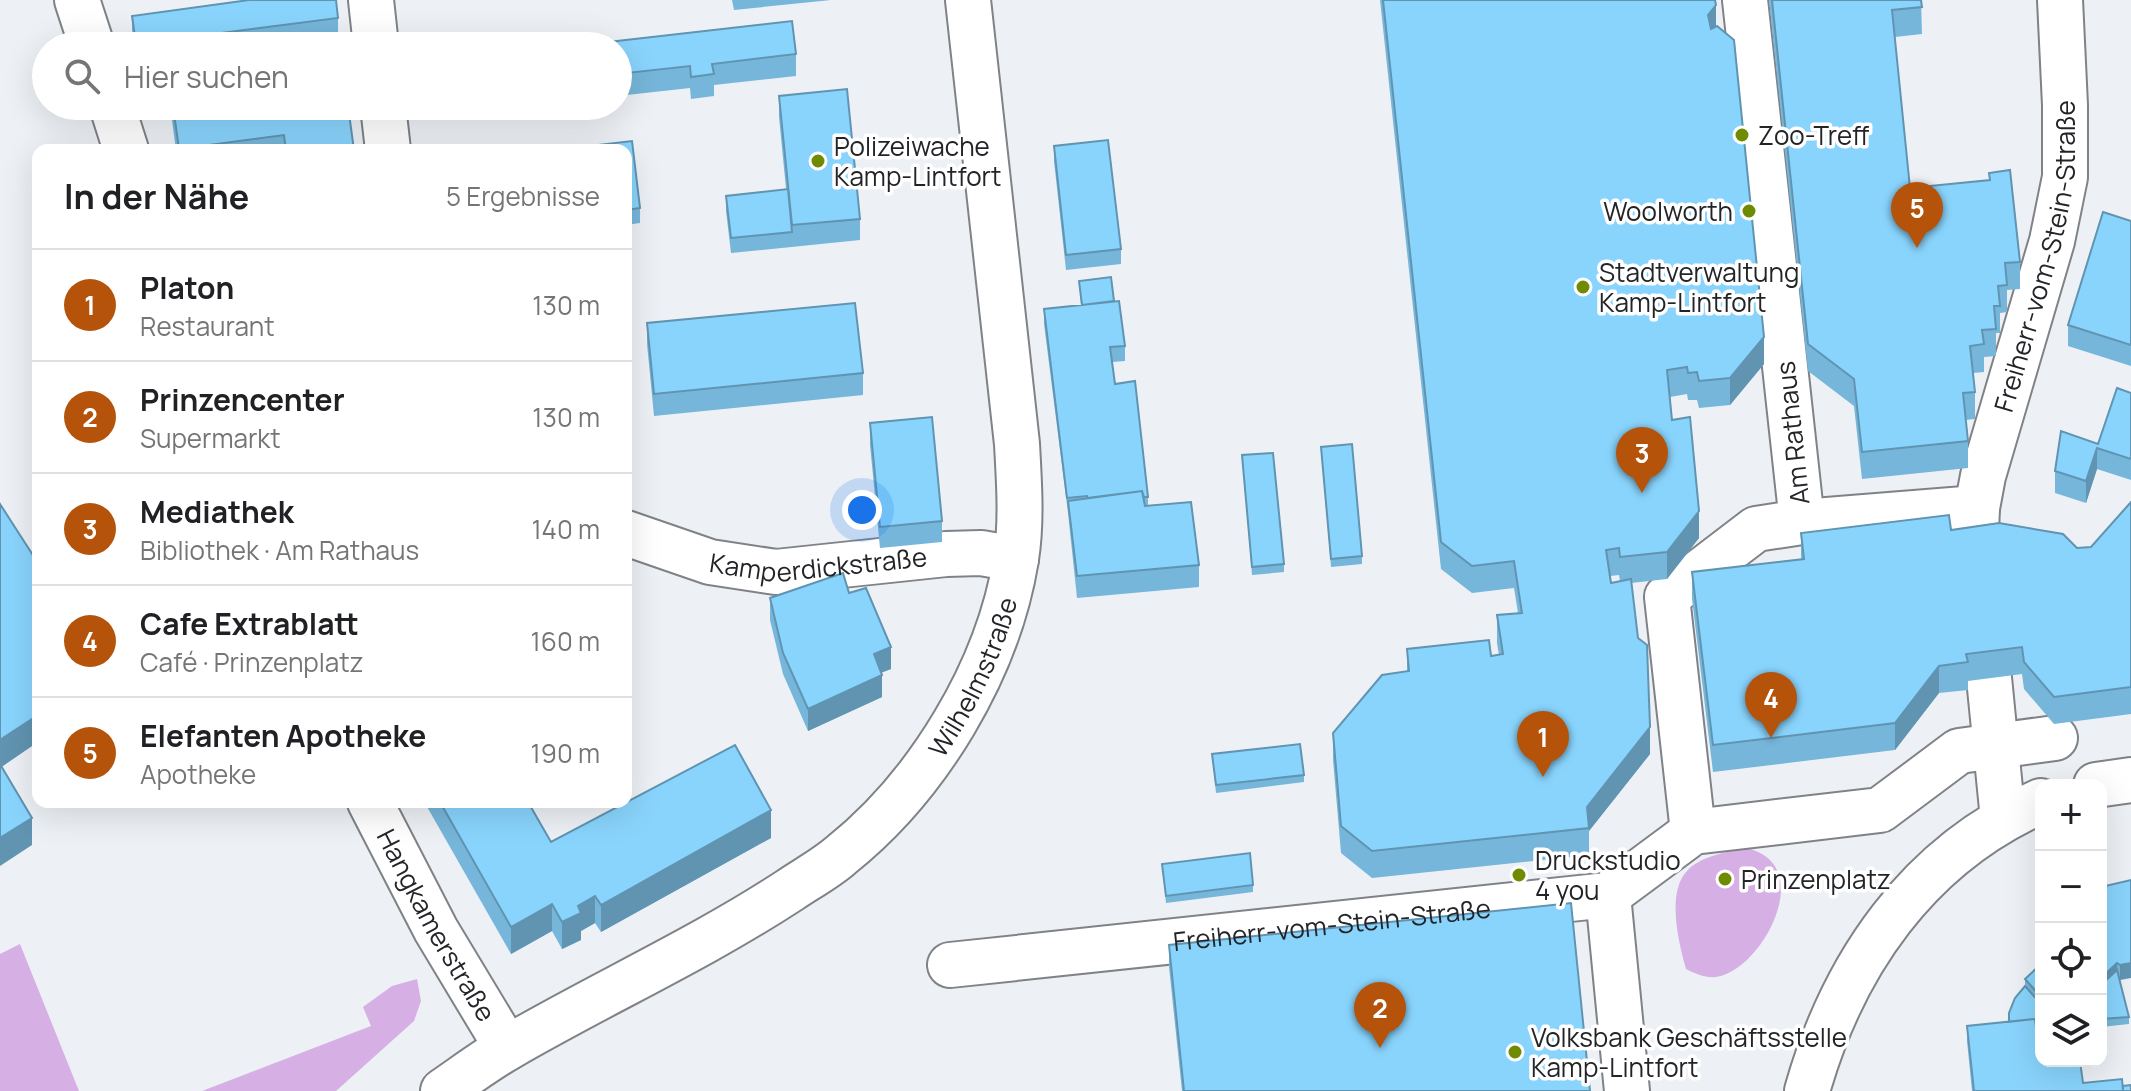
<!DOCTYPE html>
<html lang="de">
<head>
<meta charset="utf-8">
<style>
  :root { --surface:#fff; --page:#f2f2f2; --text:#202124; --muted:#757577; --line:#e0e0e0; --accent:#b45309 }
  body { margin:0; font-family:Manrope,sans-serif; background:var(--page); color:var(--text) }
  .controls { position:absolute; right:24px; bottom:24px; display:grid; overflow:hidden; border-radius:16px; box-shadow:0 8px 32px #0002 }
  .controls button { width:72px; height:72px; display:grid; place-items:center; padding:0; border:0; border-bottom:2px solid var(--line); background:var(--surface); color:var(--text); font:40px sans-serif }
  .you { position:absolute; left:862px; top:510px; width:28px; height:28px; margin:-20px; border:6px solid #fff; border-radius:50%; background:#1a73e8; box-shadow:0 0 0 12px #1a73e833 }
  .badge { display:grid; place-items:center; width:52px; height:52px; border-radius:50%; background:var(--accent); color:#fff; font-size:26px; font-weight:700 }
  .pin { position:absolute; translate:-50% -66px; filter:drop-shadow(0 2px 4px #0008) }
  .pin::after { content:''; position:absolute; top:42px; width:28px; height:24px; background:inherit; clip-path:polygon(0 0,100% 0,50% 100%) }
  .list { margin:0; padding:0; list-style:none }
  h2 { display:flex; justify-content:space-between; align-items:center; height:104px; margin:0; padding:0 32px; font-size:34px }
  h2 small { font-size:26px; font-weight:400; color:var(--muted) }
  .list li { display:grid; grid-template-columns:52px 1fr auto; gap:24px; align-items:center; box-sizing:border-box; height:112px; padding:0 32px; border-top:2px solid var(--line) }
  .list b { display:block; font-size:30px; white-space:nowrap }
  .list p { margin:0; font-size:26px; white-space:nowrap; color:var(--muted) }
  .list em { font-size:26px; font-style:normal; color:var(--muted) }
  .icon { flex:none; width:44px; height:44px; fill:none; stroke:currentColor; stroke-width:2; stroke-linecap:round; stroke-linejoin:round }
  .map { position:relative; flex:none; width:2131px; height:1091px; overflow:hidden }
  .search { position:absolute; background:var(--surface); box-shadow:0 8px 32px #0002; left:32px; top:32px; width:600px; height:88px; display:flex; align-items:center; gap:20px; box-sizing:border-box; padding:0 28px; border-radius:44px; color:var(--muted); font-size:30px }
  .panel { position:absolute; background:var(--surface); box-shadow:0 8px 32px #0002; left:32px; top:144px; width:600px; height:664px; border-radius:16px }
  .map>svg:first-child { display:block }
</style>
</head>
<body>
<div class="map">
<svg width="2131" height="1091" viewBox="0 0 2131 1091">
  <rect width="100%" height="100%" fill="#edf1f6"/>
  <path fill="#d6afe5" d="M1746 848C1819 864 1762 971 1716 977 1705 978 1696 974 1686 969 1679 944 1666 893 1687 871 1700 856 1727 852 1746 848Z
    M20 944 79 1091H0V954Z
    M417 979 421 1001 414 1021 336 1091H202L371 1026 363 1007 392 986Z"/>
  <g fill="none" stroke-linecap="round" stroke-linejoin="round">
    <g stroke="#7f8287" stroke-width="48">
      <g id="minor">
        <path d="M77 0 92 46"/>
        <path d="M371 0 376 46"/>
        <path d="M112 106 126 150"/>
        <path d="M383 106 388 150"/>
        <path d="M1802 522 1977 508"/>
        <path id="s1" d="M626 533 710 562 776 572 946 554 981 553 1016 559"/>
        <path id="s2" d="M1975 554 1977 508 1983 476 2052 241 2065 177V105L2060 0"/>
        <path d="M1989 678 2003 819"/>
        <path id="s3" d="M370 802 436 930 507 1048"/>
        <path d="M1693 832 1667 597 1756 529 1802 522 1745 0"/>
        <path d="M1608 895 1627 1091"/>
        <path id="s4" d="M950 965 1608 895 1693 832 1880 810 1959 751 2055 738"/>
        <path id="s5" d="M443 1091C465 1076 486 1060 509 1047 602 993 700 949 790 890 806 879 825 869 840 856 928 786 998 670 1016 559 1022 521 1019 482 1017 444L968 0"/>
      </g>
    </g>
    <g stroke="#7f8287" stroke-width="48">
      <path id="major" d="M2096 785 2131 780
        M1807 1091C1843 964 1918 855 2041 801"/>
    </g>
    <use href="#minor" stroke="#fff" stroke-width="44"/>
    <use href="#major" stroke="#fff" stroke-width="44"/>
  </g>
  <path fill="#76b6da" fill-rule="evenodd" d="M732 0H831L734 10Z
    M1380 0H1715L1716 27 1764 364 1730 405 1699 408 1697 400H1688L1687 394 1670 397 1672 420 1699 538 1667 579 1631 583 1650 754 1589 831V855L1372 878 1341 853 1333 760V733L1407 671V649L1491 656 1499 655 1497 643V615L1518 613 1514 588 1472 593 1441 569ZM1619 575 1620 581 1611 583 1610 576Z
    M1769 0H1921L1922 34 1895 37 1910 188 1989 180V173L2020 262V289L2007 290V312L2000 313V333H1996V356L1984 357V372L1973 373 1975 392V419L1965 420 1968 441V468L1862 479 1854 406 1808 371Z
    M132 16 338 18V33L236 46H134L132 30Z
    M618 46 796 54V76L714 85V96L691 99 690 88 618 96Z
    M779 96 860 219V240L731 253 726 211V196L786 189 779 117Z
    M170 106H348L354 150H176Z
    M422 106H529L424 118Z
    M1054 146 1121 249V264L1066 270 1054 161Z
    M626 150 640 208V223L626 225Z
    M2131 221V366L2068 346V325Z
    M1079 281 1114 301 1125 346V361L1112 362 1115 384 1148 497V506L1199 565V587L1077 598 1068 513 1044 324V309L1081 305Z
    M647 323 863 373V395L654 416 647 344Z
    M2131 393V480L2097 469 2086 503 2055 493V471L2098 444Z
    M870 423 942 521V542L880 548 870 445Z
    M1321 447 1362 556V564L1331 567Z
    M1242 455 1284 564V572L1252 575Z
    M2131 502V714L2054 724 2024 689 2022 674 1968 681V690L1939 693 1895 750 1713 772 1692 599V572L1801 559V533L1951 530 2077 548 2091 547Z
    M849 593 891 669 881 673 882 697 808 731 783 674 770 620V598Z
    M1212 754 1304 775V782L1216 793Z
    M426 802H528L551 842 771 838 601 932 595 923 581 931V940L562 949 552 931 511 954 426 805Z
    M1162 864 1253 885V892L1166 903Z
    M2131 880 2120 980 2129 1017V1024L2101 1027V887Z
    M1169 945 1590 1091H1182L1169 967Z
    M2041 964V1033L2037 1034 2038 1044 2083 1083 2123 1086 2131 1091H1972L1967 1041V1026L2009 1022 2025 986V979Z"/>
  <path fill="#6094b1" d="M1716 5V32L1708 42V15Z
    M1764 337V364L1730 405V378Z
    M2097 448V469L2086 503V481Z
    M1699 511V538L1667 579V552Z
    M891 647V669L874 675V654Z
    M1939 666V693L1895 750V723Z
    M882 675V697L808 731V709Z
    M38 715V742L0 768V740Z
    M1650 727V754L1589 831 1587 807Z
    M771 810V838L601 932V905Z
    M32 818V845L0 866V838Z
    M595 896V923L581 931V940L562 949V922L578 906Z
    M552 904V931L511 954V927Z
    M2117 963V978L2101 993V978Z
    M2131 963V978L2120 980V965Z"/>
  <path fill="#89d4fd" stroke="#6094b1" stroke-width="2" d="M249 0H336L338 18 136 44 132 16Z
    M1383 0H1715L1716 5 1708 15 1711 29 1717 26 1734 40 1764 337 1730 378 1699 381 1697 372 1688 373 1687 367 1667 370 1672 420 1690 417 1699 511 1667 552 1620 557 1619 548 1606 550 1611 583 1631 579 1638 638 1647 645 1650 727 1587 807 1589 828 1372 851 1341 826 1333 733 1382 675 1409 671 1407 649 1489 640 1491 656 1503 654 1497 615 1522 613 1514 561 1472 566 1441 542Z
    M1772 0H1921L1922 7 1892 10 1910 188 1990 180 1989 173 2010 170 2020 262 2005 263 2007 285 1998 286 2000 306H1994L1996 329 1982 330 1984 344 1970 346 1975 392 1963 393 1968 441 1862 452 1854 379 1808 344Z
    M792 21 796 54 712 64 714 74 691 77 690 66 618 74V46H573Z
    M847 89 860 219 792 225 779 96Z
    M173 106H348L354 150H286L284 135 179 149Z
    M1108 140 1121 249 1066 255 1054 146Z
    M632 141 640 208 626 210V150H555Z
    M788 189 792 232 731 238 726 196Z
    M2103 212 2131 221V345L2068 325Z
    M1111 277 1114 301 1082 305 1079 281Z
    M1119 301 1125 346 1110 347 1115 384 1135 381 1148 497H1144L1142 491 1087 498V496L1067 498 1044 309Z
    M855 303 863 373 654 394 647 323Z
    M2117 388 2131 393V459L2097 448 2086 481 2055 471 2061 431 2098 444Z
    M932 417 942 521 880 527 870 423Z
    M1352 444 1362 556 1331 559 1321 447Z
    M1273 453 1284 564 1252 567 1242 455Z
    M1142 491 1145 506 1191 502 1199 565 1077 576 1068 501Z
    M2131 502V687L2054 697 2024 662 2022 647 1966 654 1968 662 1939 666 1895 723 1713 745 1692 572 1804 559 1801 533 1949 515 1951 530 1999 523 2063 534 2077 548 2091 547Z
    M0 504 38 563V715L0 740Z
    M843 573 849 593 866 588 891 647 874 654 882 675 808 709 783 653 770 598Z
    M1300 744 1304 775 1216 785 1212 754Z
    M735 745 771 810 601 905 595 896 578 906 581 913 562 922 552 904 511 927 440 802H528L551 842Z
    M0 764 32 818 0 838Z
    M1250 853 1253 885 1166 896 1162 864Z
    M2131 880V963L2120 965 2117 963 2101 978V887Z
    M1571 903 1590 1091H1184L1169 945Z
    M2041 964V997L2025 979Z
    M2117 970 2129 1017 2101 1019V985Z
    M2025 986 2041 1004V1025L2036 1026 2035 1019 2009 1022V1013L2015 998Z
    M2035 1019 2038 1044 2041 1043V1061H2080L2083 1083 2122 1079 2123 1091H1974L1967 1026Z
    M2131 1085V1091H2123V1086Z"/>
  <g fill="#6f8b02" stroke="#fff" stroke-width="3">
    <circle cx="1742" cy="135" r="8"/>
    <circle cx="818" cy="161" r="8"/>
    <circle cx="1749" cy="211" r="8"/>
    <circle cx="1583" cy="287" r="8"/>
    <circle cx="1519" cy="875" r="8"/>
    <circle cx="1725" cy="879" r="8"/>
    <circle cx="1515" cy="1052" r="8"/>
  </g>
  <g text-anchor="middle" dominant-baseline="central" stroke-width="7" stroke-linejoin="round" paint-order="stroke">
    <g font-size="26" fill="#232427" stroke="#fff" text-anchor="start">
      <text x="1758" y="135">Zoo-Treff</text>
      <text x="834" y="146">Polizeiwache<tspan x="834" dy="30">Kamp-Lintfort</tspan></text>
      <text x="1733" y="211" text-anchor="end">Woolworth</text>
      <text x="1599" y="272">Stadtverwaltung<tspan x="1599" dy="30">Kamp-Lintfort</tspan></text>
      <text x="1535" y="860">Druckstudio<tspan x="1535" dy="30">4 you</tspan></text>
      <text x="1741" y="879">Prinzenplatz</text>
      <text x="1531" y="1037">Volksbank Geschäftsstelle<tspan x="1531" dy="30">Kamp-Lintfort</tspan></text>
    </g>
    <g font-size="26" fill="#232427" stroke="#fff">
      <text stroke="none"><textPath href="#s2" startOffset="306">Freiherr-vom-Stein-Straße</textPath></text>
      <text transform="translate(1792 433) rotate(-96)">Am Rathaus</text>
      <text stroke="none"><textPath href="#s1" startOffset="198">Kamperdickstraße</textPath></text>
      <text stroke="none"><textPath href="#s5" startOffset="688">Wilhelmstraße</textPath></text>
      <text stroke="none"><textPath href="#s3" startOffset="140">Hangkamerstraße</textPath></text>
      <text stroke="none"><textPath href="#s4" startOffset="384">Freiherr-vom-Stein-Straße</textPath></text>
    </g>
  </g>
</svg>
<div class="controls">
<button>+</button>
<button>−</button>
<button><svg class="icon" aria-label="locate" viewBox="0 0 24 24"><circle cx="12" cy="12" r="6"/><path d="M12 2v4M12 18v4M2 12h4M18 12h4"/></svg></button>
<button><svg class="icon" aria-label="layers" viewBox="0 0 24 24"><path d="M12 4l9 5-9 5-9-5zM3 14l9 5 9-5"/></svg></button>
</div>
<div class="you"></div>
<div class="pin badge" style="left:1543px;top:777px">1</div>
<div class="pin badge" style="left:1380px;top:1048px">2</div>
<div class="pin badge" style="left:1642px;top:493px">3</div>
<div class="pin badge" style="left:1771px;top:738px">4</div>
<div class="pin badge" style="left:1917px;top:248px">5</div>
<div class="search"><svg class="icon" aria-label="search" viewBox="0 0 24 24"><circle cx="10" cy="10" r="6"/><path d="M15 15l6 6"/></svg>Hier suchen</div>
<section class="panel">
<h2>In der Nähe<small>5 Ergebnisse</small></h2>
<ul class="list">
<li><span class="badge">1</span><div><b>Platon</b><p>Restaurant</p></div><em>130 m</em></li>
<li><span class="badge">2</span><div><b>Prinzencenter</b><p>Supermarkt</p></div><em>130 m</em></li>
<li><span class="badge">3</span><div><b>Mediathek</b><p>Bibliothek · Am Rathaus</p></div><em>140 m</em></li>
<li><span class="badge">4</span><div><b>Cafe Extrablatt</b><p>Café · Prinzenplatz</p></div><em>160 m</em></li>
<li><span class="badge">5</span><div><b>Elefanten Apotheke</b><p>Apotheke</p></div><em>190 m</em></li>
</ul>
</section>
</div>
</body>
</html>
